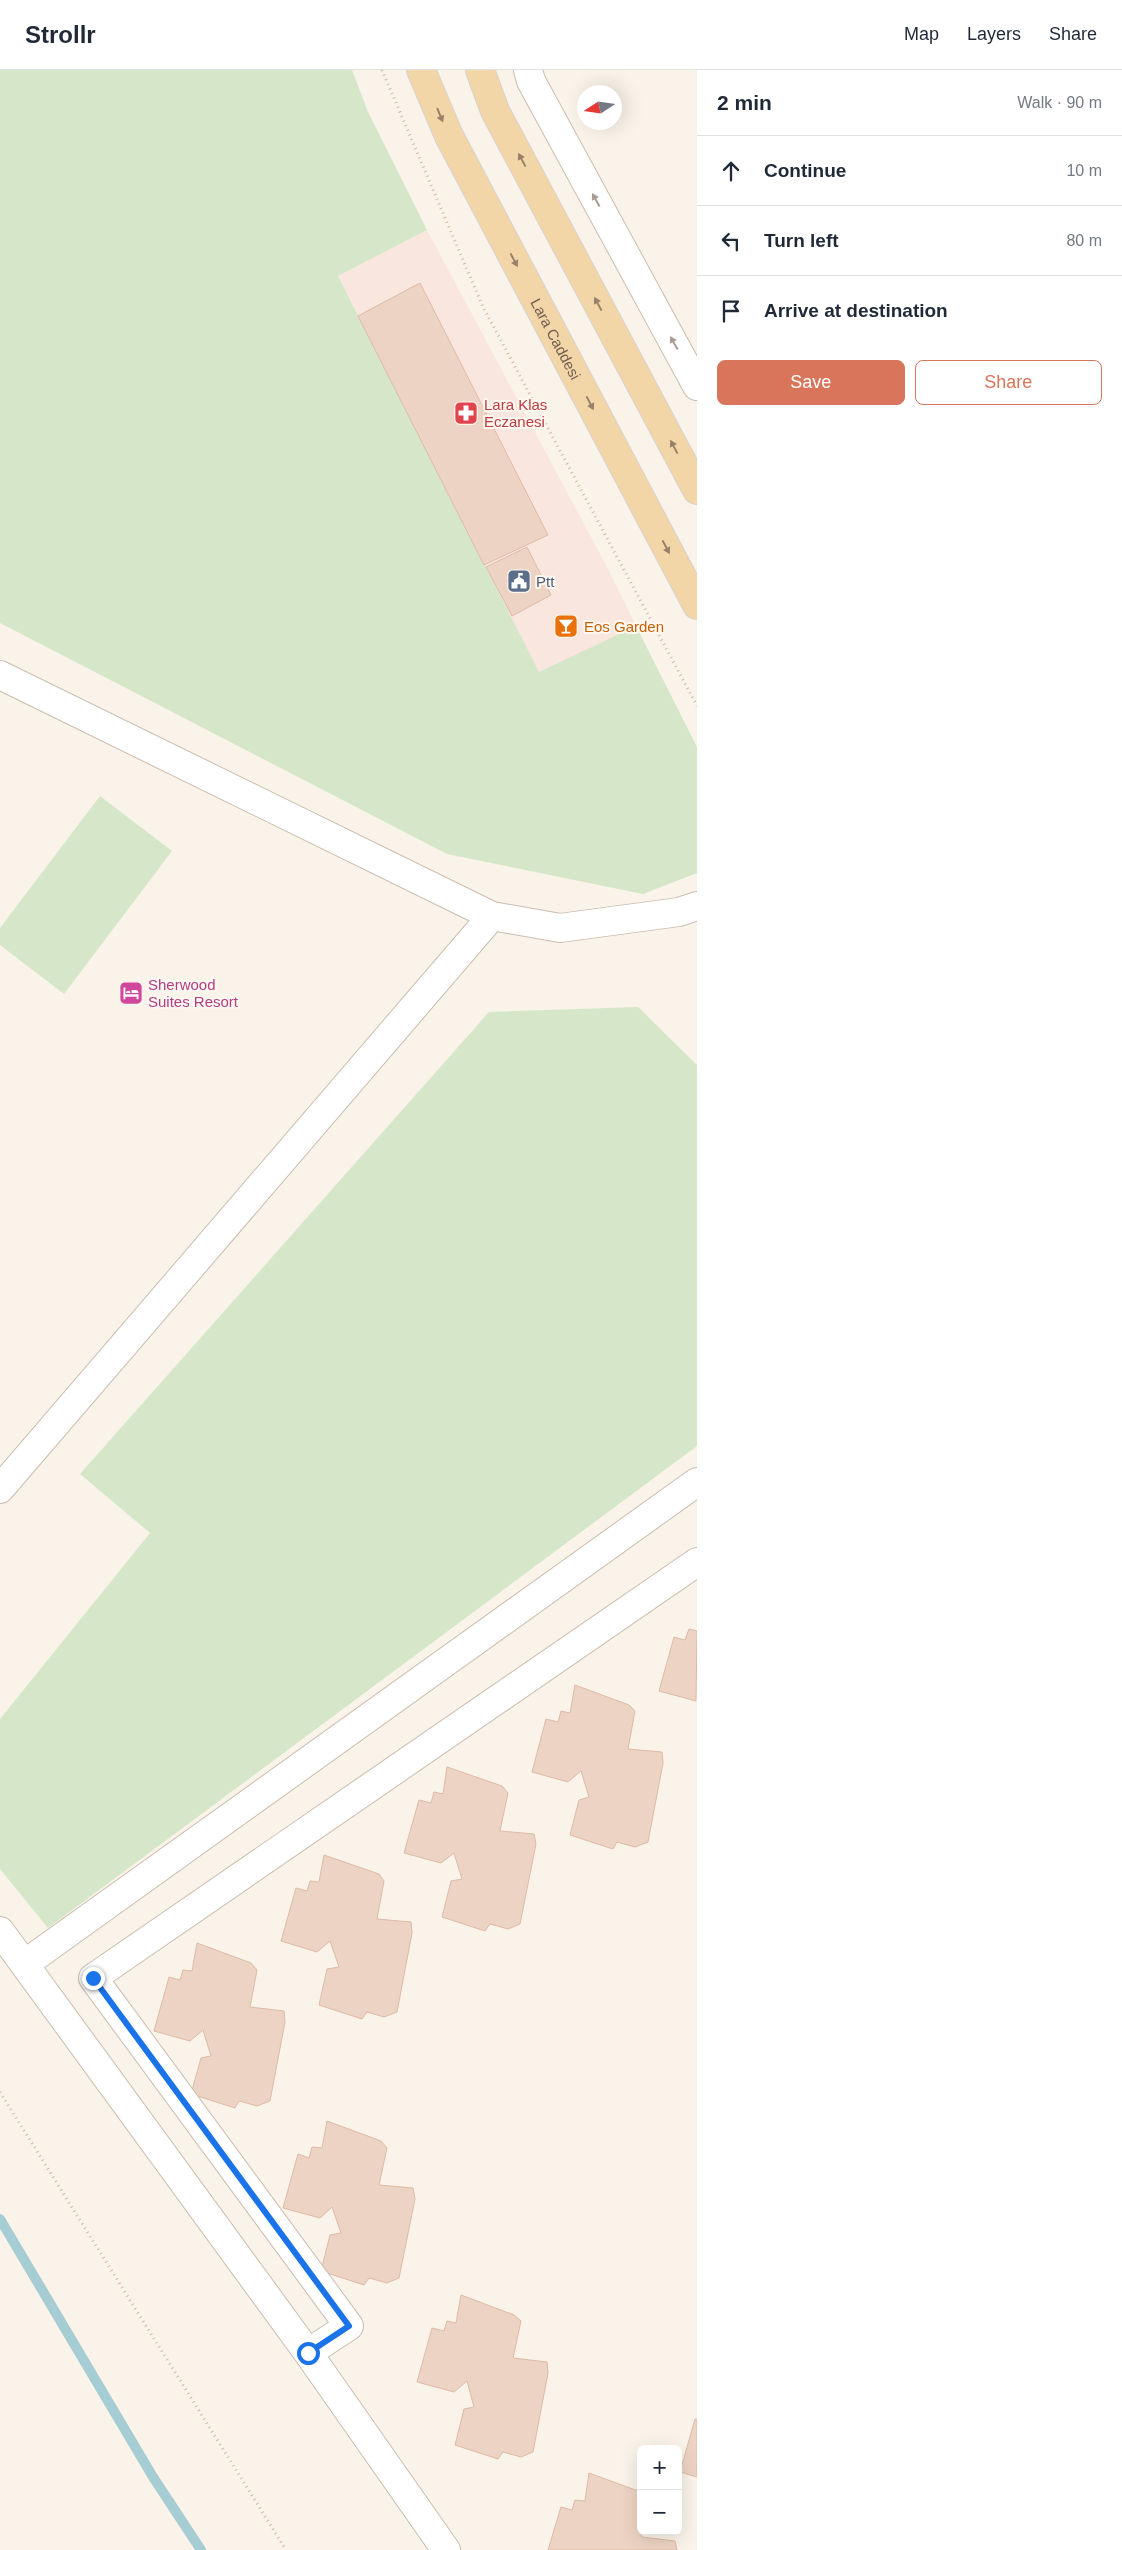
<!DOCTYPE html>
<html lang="en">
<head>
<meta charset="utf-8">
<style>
  :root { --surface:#fff; --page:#f6f6f7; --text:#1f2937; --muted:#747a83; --line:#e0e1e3; --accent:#d8755b }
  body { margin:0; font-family:Arial,sans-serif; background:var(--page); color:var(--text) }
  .controls { position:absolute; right:15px; bottom:15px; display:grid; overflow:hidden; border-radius:8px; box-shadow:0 5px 20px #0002 }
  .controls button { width:45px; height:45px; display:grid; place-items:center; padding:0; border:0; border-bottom:1px solid var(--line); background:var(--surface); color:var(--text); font:25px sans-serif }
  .compass { position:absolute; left:577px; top:15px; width:45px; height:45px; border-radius:50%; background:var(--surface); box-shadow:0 5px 20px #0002; rotate:258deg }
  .stop { position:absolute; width:15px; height:15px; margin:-11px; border:4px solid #1a73e8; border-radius:50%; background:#fff }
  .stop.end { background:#1a73e8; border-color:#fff; box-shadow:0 1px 5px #0008 }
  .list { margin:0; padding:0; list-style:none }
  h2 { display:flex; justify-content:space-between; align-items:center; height:65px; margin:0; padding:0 20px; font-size:21px }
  h2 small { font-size:16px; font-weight:400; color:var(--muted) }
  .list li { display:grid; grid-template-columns:32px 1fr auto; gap:15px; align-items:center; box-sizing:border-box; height:70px; padding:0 20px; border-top:1px solid var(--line) }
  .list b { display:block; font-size:19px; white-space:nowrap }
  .list em { font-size:16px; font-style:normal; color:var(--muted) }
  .actions { display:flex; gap:10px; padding:15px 20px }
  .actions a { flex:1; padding:11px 0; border:1px solid var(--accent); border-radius:8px; text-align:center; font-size:18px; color:var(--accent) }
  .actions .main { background:var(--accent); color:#fff }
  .icon { flex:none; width:28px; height:28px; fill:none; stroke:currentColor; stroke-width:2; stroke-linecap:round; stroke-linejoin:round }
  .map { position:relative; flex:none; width:697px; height:2480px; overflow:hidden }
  header { display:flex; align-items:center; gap:30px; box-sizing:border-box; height:70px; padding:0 25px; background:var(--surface); border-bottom:1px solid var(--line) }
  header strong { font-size:24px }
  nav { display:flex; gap:28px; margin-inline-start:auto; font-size:18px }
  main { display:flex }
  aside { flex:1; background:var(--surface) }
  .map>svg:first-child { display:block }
</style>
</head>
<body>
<header>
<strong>Strollr</strong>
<nav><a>Map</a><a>Layers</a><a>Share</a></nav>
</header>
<main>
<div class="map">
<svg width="697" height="2480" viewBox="0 0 697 2480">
  <rect width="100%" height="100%" fill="#faf3e9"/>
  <path fill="#f9e6de" d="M427 160 608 499 636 556 539 603 338 206Z"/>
  <path fill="#d5e7c8" d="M0 0H352L368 42 427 160 338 206 539 602 636 556 697 677V803L643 824 447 784 0 553Z
    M100 726 172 781 64 924 0 875V858Z
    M638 937 697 995V1376L48 1858 0 1799V1649L150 1463 80 1404 489 942Z"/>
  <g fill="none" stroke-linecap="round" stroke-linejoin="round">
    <path stroke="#a6cdd3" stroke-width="10" d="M0 2149 153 2407 201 2480"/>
  </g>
  <path fill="#edd3c3" stroke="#debaa5" d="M420 213 548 465 484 495 358 246Z
    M527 477 551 525 512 546 486 497Z
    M689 1559 697 1561 696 1631 659 1621 674 1567 685 1570Z
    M575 1615 629 1635 635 1641 628 1679 662 1682 663 1693 648 1772 635 1777 617 1772 613 1779 570 1765 579 1730 589 1727 581 1701 568 1712 532 1702 546 1649 558 1652 561 1641 570 1643Z
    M447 1697 502 1716 508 1723 500 1761 534 1764 536 1774 520 1854 508 1859 490 1854 485 1861 442 1847 451 1811 462 1809 454 1783 441 1793 404 1783 419 1730 431 1733 434 1722 443 1724Z
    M324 1785 379 1804 384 1811 377 1849 411 1852 412 1863 397 1942 384 1947 367 1942 362 1949 319 1935 327 1899 339 1897 330 1871 317 1882 281 1871 296 1818 307 1821 310 1811 319 1812Z
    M197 1873 251 1893 257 1900 250 1937 284 1941 285 1952 270 2031 257 2036 239 2031 235 2038 191 2024 201 1988 211 1986 203 1960 190 1971 154 1961 169 1907 180 1910 183 1900 192 1901Z
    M327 2051 381 2071 387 2078 379 2115 413 2118 415 2129 399 2208 387 2213 369 2208 364 2215 321 2201 330 2165 341 2163 332 2137 320 2148 283 2138 298 2084 309 2088 312 2077 322 2078Z
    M461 2225 514 2245 521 2251 513 2288 547 2292 548 2303 533 2382 521 2387 503 2382 498 2389 455 2375 464 2339 474 2337 467 2311 454 2322 417 2312 432 2258 444 2261 447 2251 456 2253Z
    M695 2349H697V2407L680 2402Z
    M589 2403 641 2422 642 2467 675 2471 677 2480H548L561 2437 572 2440 575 2430 585 2431Z"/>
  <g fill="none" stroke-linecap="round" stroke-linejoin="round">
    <g stroke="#ccbcb0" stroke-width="30">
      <path id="minor" d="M528 0 531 11 697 316
        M0 605 492 846 560 858 679 842 697 836
        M0 1419 492 846
        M0 1861 308 2283 446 2480
        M26 1893 697 1412
        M308 2283 349 2256 93 1908 697 1492"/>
    </g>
    <g stroke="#d8d1ce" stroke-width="30">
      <g id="major">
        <path id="s1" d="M421 0 449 66 697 535"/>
        <path d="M480 0 495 41 697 420"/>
      </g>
    </g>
    <path stroke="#d2b7a6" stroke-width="3" stroke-dasharray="1 4" stroke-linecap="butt" d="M382 0 483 237 697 636
      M0 2022 286 2480"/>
    <use href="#minor" stroke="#fff" stroke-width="28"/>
    <use href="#major" stroke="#f2d6a8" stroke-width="28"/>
  </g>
  <defs><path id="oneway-solid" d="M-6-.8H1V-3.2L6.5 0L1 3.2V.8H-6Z" transform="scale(1.25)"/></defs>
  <g fill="#98806a">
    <use href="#oneway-solid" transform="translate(440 45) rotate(68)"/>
    <use href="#oneway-solid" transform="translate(522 90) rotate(-118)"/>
    <use href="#oneway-solid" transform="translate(514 190) rotate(62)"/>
    <use href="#oneway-solid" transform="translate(598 234) rotate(-118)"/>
    <use href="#oneway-solid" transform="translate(590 333) rotate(62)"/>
    <use href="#oneway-solid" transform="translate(674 377) rotate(-118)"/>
    <use href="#oneway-solid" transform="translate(666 477) rotate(62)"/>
  </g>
  <g fill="#aa9d95">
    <use href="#oneway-solid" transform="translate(596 130) rotate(-119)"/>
    <use href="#oneway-solid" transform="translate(674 273) rotate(-119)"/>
  </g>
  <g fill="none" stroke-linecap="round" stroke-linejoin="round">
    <path stroke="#1a73e8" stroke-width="6" d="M93 1908 349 2256 308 2283"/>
  </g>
  <defs>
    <g id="pharmacy-square" transform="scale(1.25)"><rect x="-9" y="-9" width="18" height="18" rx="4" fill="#e0444e" stroke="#fdf8ef"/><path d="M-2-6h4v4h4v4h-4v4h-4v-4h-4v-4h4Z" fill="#fff"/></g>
    <g id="civic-square" transform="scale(1.25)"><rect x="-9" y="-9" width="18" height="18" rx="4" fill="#5c6f8a" stroke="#fdf8ef"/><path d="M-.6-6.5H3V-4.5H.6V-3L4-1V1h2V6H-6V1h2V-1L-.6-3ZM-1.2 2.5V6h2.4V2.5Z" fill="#fff"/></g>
    <g id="bar-square" transform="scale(1.25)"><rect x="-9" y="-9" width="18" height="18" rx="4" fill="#e8710a" stroke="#fdf8ef"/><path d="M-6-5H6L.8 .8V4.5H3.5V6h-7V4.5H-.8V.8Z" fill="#fff"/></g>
    <g id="hotel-square" transform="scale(1.25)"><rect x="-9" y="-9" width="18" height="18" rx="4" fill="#d1479c" stroke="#fdf8ef"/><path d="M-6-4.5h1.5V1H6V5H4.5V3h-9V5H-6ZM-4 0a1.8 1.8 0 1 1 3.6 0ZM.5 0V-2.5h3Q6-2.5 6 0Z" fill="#fff"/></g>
  </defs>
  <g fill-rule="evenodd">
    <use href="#pharmacy-square" x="466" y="343"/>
    <use href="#civic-square" x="519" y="511"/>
    <use href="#bar-square" x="566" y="556"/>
    <use href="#hotel-square" x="131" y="923"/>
  </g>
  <g text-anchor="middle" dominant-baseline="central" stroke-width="4" stroke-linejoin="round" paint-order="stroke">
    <g font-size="15" fill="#725b4f" stroke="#fdf8ef">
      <text stroke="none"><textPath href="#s1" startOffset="301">Lara Caddesi</textPath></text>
    </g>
    <g font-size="15" fill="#be3a42" stroke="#fdf8ef" text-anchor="start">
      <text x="484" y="334">Lara Klas<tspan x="484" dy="17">Eczanesi</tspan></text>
    </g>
    <g font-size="15" fill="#4e5e75" stroke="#fdf8ef" text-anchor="start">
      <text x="536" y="511">Ptt</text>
    </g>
    <g font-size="15" fill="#c56008" stroke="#fdf8ef" text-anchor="start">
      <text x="584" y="556">Eos Garden</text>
    </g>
    <g font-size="15" fill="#b23c85" stroke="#fdf8ef" text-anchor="start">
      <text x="148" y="914">Sherwood<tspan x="148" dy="17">Suites Resort</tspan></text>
    </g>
  </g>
</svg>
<div class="controls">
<button>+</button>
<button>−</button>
</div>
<svg class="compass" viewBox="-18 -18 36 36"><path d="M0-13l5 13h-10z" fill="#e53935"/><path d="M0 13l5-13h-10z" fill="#747a83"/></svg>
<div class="stop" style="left:308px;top:2283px"></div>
<div class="stop end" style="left:93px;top:1908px"></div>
</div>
<aside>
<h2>2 min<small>Walk · 90 m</small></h2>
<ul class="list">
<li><svg class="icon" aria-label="ahead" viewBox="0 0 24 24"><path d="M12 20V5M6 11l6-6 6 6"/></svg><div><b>Continue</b></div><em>10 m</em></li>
<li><svg class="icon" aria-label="left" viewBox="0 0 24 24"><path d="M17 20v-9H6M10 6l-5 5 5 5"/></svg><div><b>Turn left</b></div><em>80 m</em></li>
<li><svg class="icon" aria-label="arrive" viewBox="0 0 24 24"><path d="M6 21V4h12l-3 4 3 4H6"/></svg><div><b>Arrive at destination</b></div></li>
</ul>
<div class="actions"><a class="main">Save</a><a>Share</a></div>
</aside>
</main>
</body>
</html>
